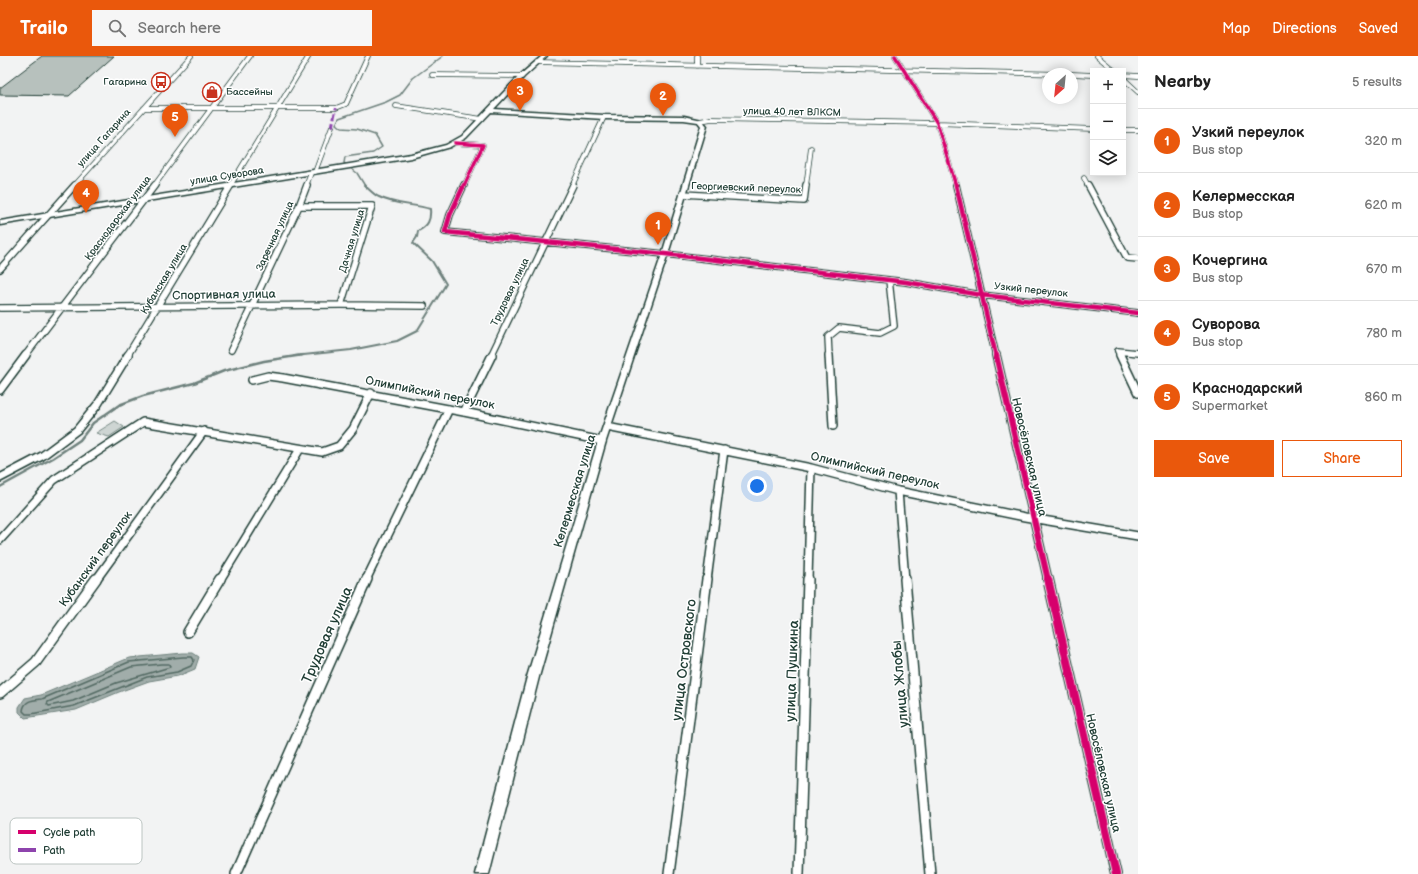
<!DOCTYPE html>
<html lang="en">
<head>
<meta charset="utf-8">
<style>
  :root { --surface:#fff; --page:#f6f6f6; --text:#222; --muted:#767676; --line:#e0e0e0; --accent:#ea580c }
  body { margin:0; font-family:"Balsamiq Sans",sans-serif; background:var(--page); color:var(--text) }
  .controls { position:absolute; right:12px; top:12px; display:grid; overflow:hidden; border-radius:0px; box-shadow:0 2px 10px #0003 }
  .controls button { width:36px; height:36px; display:grid; place-items:center; padding:0; border:0; border-bottom:1px solid var(--line); background:var(--surface); color:var(--text); font:20px sans-serif }
  .compass { position:absolute; left:1042px; top:12px; width:36px; height:36px; border-radius:50%; background:var(--surface); box-shadow:0 2px 10px #0003; rotate:207deg }
  .you { position:absolute; left:757px; top:430px; width:14px; height:14px; margin:-10px; border:3px solid #fff; border-radius:50%; background:#1a73e8; box-shadow:0 0 0 6px #1a73e833 }
  .badge { display:grid; place-items:center; width:26px; height:26px; border-radius:50%; background:var(--accent); color:#fff; font-size:13px; font-weight:700 }
  .pin { position:absolute; translate:-50% -33px; filter:drop-shadow(0 1px 2px #0008) }
  .pin::after { content:''; position:absolute; top:21px; width:14px; height:12px; background:inherit; clip-path:polygon(0 0,100% 0,50% 100%) }
  .list { margin:0; padding:0; list-style:none }
  h2 { display:flex; justify-content:space-between; align-items:center; height:52px; margin:0; padding:0 16px; font-size:17px }
  h2 small { font-size:13px; font-weight:400; color:var(--muted) }
  .list li { display:grid; grid-template-columns:26px 1fr auto; gap:12px; align-items:center; box-sizing:border-box; height:64px; padding:0 16px; border-top:1px solid var(--line) }
  .list b { display:block; font-size:15px; white-space:nowrap }
  .list p { margin:0; font-size:13px; white-space:nowrap; color:var(--muted) }
  .list em { font-size:13px; font-style:normal; color:var(--muted) }
  .actions { display:flex; gap:8px; padding:12px 16px }
  .actions a { flex:1; padding:9px 0; border:1px solid var(--accent); border-radius:0px; text-align:center; font-size:14px; color:var(--accent) }
  .actions .main { background:var(--accent); color:#fff }
  .icon { flex:none; width:22px; height:22px; fill:none; stroke:currentColor; stroke-width:2; stroke-linecap:round; stroke-linejoin:round }
  .map { position:relative; flex:none; width:1138px; height:818px; overflow:hidden }
  header { display:flex; align-items:center; gap:24px; box-sizing:border-box; height:56px; padding:0 20px; background:var(--accent); color:#fff }
  header strong { font-size:19px }
  nav { display:flex; gap:22px; margin-inline-start:auto; font-size:14px }
  .search { width:280px; height:36px; background:var(--page); display:flex; align-items:center; gap:10px; box-sizing:border-box; padding:0 14px; border-radius:0px; color:var(--muted); font-size:15px }
  main { display:flex }
  aside { flex:1; background:var(--surface) }
  .map>svg:first-child { display:block }
</style>
</head>
<body>
<header>
<strong>Trailo</strong>
<div class="search"><svg class="icon" aria-label="search" viewBox="0 0 24 24"><circle cx="10" cy="10" r="6"/><path d="M15 15l6 6"/></svg>Search here</div>
<nav><a>Map</a><a>Directions</a><a>Saved</a></nav>
</header>
<main>
<div class="map">
<svg width="1138" height="818" viewBox="0 0 1138 818">
  <rect width="100%" height="100%" fill="#f2f3f3"/>
  <filter id="ink" filterUnits="userSpaceOnUse"><feTurbulence type="fractalNoise" baseFrequency=".025" numOctaves="2"/><feDisplacementMap in="SourceGraphic" scale="8" xChannelSelector="R" yChannelSelector="G"/><feConvolveMatrix kernelMatrix="1 2 1 2 8 2 1 2 1" color-interpolation-filters="sRGB"/></filter>
  <g filter="url(#ink)">
    <path fill="#ced5d3" stroke="#768984" d="M115 365 124 371 109 381 96 377Z"/>
    <path fill="#a1adaa" stroke="#6d807b" d="M183 597H193L199 601 195 613 178 620 149 625 119 636 76 654 25 662 19 656V651L25 642 41 639 129 602Z"/>
    <g fill="none" stroke-linecap="round" stroke-linejoin="round">
      <path stroke="#536a63" stroke-width="1.5" d="M183 601H192L194 604 191 610 177 616 147 621 74 650 31 658H26L23 655C24 644 33 644 42 643L129 606Z
        M161 608H169L170 611 116 627 73 645 49 650 47 648 48 646 131 611Z"/>
      <path stroke="#6d807b" stroke-width="1.5" d="M365 130 357 117 344 107 345 101 373 97 382 91 375 79 357 73 341 72 336 68 339 62 386 46 400 39 413 22 443 0"/>
      <path stroke="#6d807b" stroke-width="2" d="M294 300 351 294 397 285 417 275 446 228 432 205 413 187 417 181 418 175C428 170 431 164 430 153 414 148 395 149 379 141 374 139 369 133 364 129"/>
      <path stroke="#6d807b" stroke-width="2.5" d="M0 431 53 402 80 384 93 367 119 349 143 340 194 327 224 315 264 305 303 299"/>
    </g>
    <path fill="#b7c1bd" stroke="#1f3d34" d="M42 0H114L69 40 0 39V32Z"/>
    <g fill="none" stroke-linecap="round" stroke-linejoin="round">
      <g stroke="#1f3d34" stroke-width="5.5">
        <path id="minor-far3" d="M697 0V10
          M895 0 937 67 956 130
          M1097 0 1115 15
          M537 6 1066 18
          M1072 18 1093 19
          M432 19 522 20
          M1123 19 1138 20
          M1123 22 1138 36
          M396 50 482 63
          M144 52H336L346 48 368 0
          M700 65 711 63 937 67 1093 73
          M1123 74H1138
          M455 87 483 89 464 130
          M315 116 332 71
          M1084 122 1088 130
          M74 130 191 0
          M154 130 250 0
          M230 130 309 0
          M306 130 311 117
          M572 130 604 61
          M806 130 811 92"/>
      </g>
      <g stroke="#1f3d34" stroke-width="8">
        <path id="minor-far2" d="M464 129 450 159 445 176 665 198 906 226 981 239 1138 257
          M956 129 996 300
          M1088 129 1127 202 1138 203
          M683 138 804 145 806 129
          M299 150H372L341 249
          M0 213 75 129
          M0 252 341 249 424 250
          M231 294 299 150 307 129
          M25 300 155 129
          M127 300 231 129
          M491 300 573 129
          M829 300 828 281 839 272 880 277 894 270 889 224
          M1121 300 1118 295 1138 297"/>
      </g>
      <g stroke="#1f3d34" stroke-width="10">
        <path id="minor-far1" d="M829 299 833 370
          M996 299 1048 524
          M1120 299 1138 337
          M252 324 268 320 283 322 464 356 602 385
          M0 334 26 299
          M464 356 492 299
          M607 371 811 412 898 435 1025 461 1138 480
          M0 422 42 400 77 374 98 348 128 299
          M898 435 905 524
          M0 484 54 424 143 366 322 396 339 390 353 373 371 337
          M96 524 204 375
          M220 524 300 393
          M366 524 449 353
          M707 524 724 394
          M808 524 811 412"/>
      </g>
      <g stroke="#1f3d34" stroke-width="12">
        <path id="minor" d="M905 523 930 818
          M1048 523 1116 818
          M188 576 220 523
          M0 637 36 606 96 523
          M236 818 367 523
          M669 818 707 523
          M799 818 808 523"/>
      </g>
      <g stroke="#1f3d34" stroke-width="3">
        <path id="tertiary" d="M542 0H547L524 21 494 53 604 59 684 60 702 64 707 70 668 198 606 385 539 621 489 818H475L527 621 598 385 662 198 701 70 698 66 684 64 604 63 491 56 466 82 450 91 411 102 0 169V165L411 98 446 89 462 80 520 19Z"/>
      </g>
      <use href="#minor-far3" stroke="#fff" stroke-width="4"/>
      <use href="#minor-far2" stroke="#fff" stroke-width="5.5"/>
      <use href="#minor-far1" stroke="#fff" stroke-width="7"/>
      <use href="#minor" stroke="#fff" stroke-width="9"/>
      <use href="#tertiary" fill="#fff" fill-rule="evenodd"/>
      <path stroke="#8e44ad" stroke-width="3" stroke-dasharray="6 3" stroke-linecap="butt" d="M332 71 336 52"/>
      <g stroke="#fff" stroke-width="5">
        <path id="cycleway-far3" d="M895 0 937 67 956 130
          M455 87 483 89 464 130"/>
      </g>
      <g stroke="#fff" stroke-width="6">
        <path id="cycleway-far2" d="M464 129 450 159 445 176 665 198 906 226 981 239 1138 257
          M956 129 996 300"/>
      </g>
      <g stroke="#fff" stroke-width="8">
        <path id="cycleway-far1" d="M996 299 1048 524"/>
      </g>
      <g stroke="#fff" stroke-width="10">
        <path id="cycleway" d="M1048 523 1116 818"/>
      </g>
      <use href="#cycleway-far3" stroke="#d6006c" stroke-width="3.5"/>
      <use href="#cycleway-far2" stroke="#d6006c" stroke-width="4.5"/>
      <use href="#cycleway-far1" stroke="#d6006c" stroke-width="6"/>
      <use href="#cycleway" stroke="#d6006c" stroke-width="8"/>
    </g>
  </g>
  <defs>
    <g id="bus-ring" transform="scale(1)"><circle r="9.5" fill="#fff" stroke="#c8321e" stroke-width="1.5"/><path d="M-5-6H5V4H4V6H2V4H-2V6H-4V4H-5ZM-3.5-4V0h7V-4ZM-3.5 1.2v1.5H-2V1.2ZM2 1.2v1.5H3.5V1.2Z" fill="#c8321e"/></g>
    <g id="shop-ring" transform="scale(1)"><circle r="9.5" fill="#fff" stroke="#c8321e" stroke-width="1.5"/><path d="M-5-2.5h2.3a2.7 3.5 0 0 1 5.4 0H5L5.5 6h-11ZM-1.5-2.5h3a1.5 2.3 0 0 0-3 0Z" fill="#c8321e"/></g>
  </defs>
  <g fill-rule="evenodd">
    <use href="#bus-ring" x="161" y="26"/>
    <use href="#shop-ring" x="212" y="36"/>
  </g>
  <g text-anchor="middle" dominant-baseline="central" stroke-width="3" stroke-linejoin="round" paint-order="stroke">
    <g font-size="10" fill="#1f3d34" stroke="#fff" text-anchor="end">
      <text x="147" y="26">Гагарина</text>
      <text x="226" y="36" text-anchor="start">Бассейны</text>
    </g>
    <g font-size="10" fill="#1f3d34" stroke="#fff">
      <text transform="translate(792 56) rotate(1)">улица 40 лет ВЛКСМ</text>
      <text transform="translate(104 82) rotate(-48)">улица Гагарина</text>
      <text transform="translate(227 120) rotate(-9)">улица Суворова</text>
      <text transform="translate(746 132) rotate(2)">Георгиевский переулок</text>
      <text transform="translate(118 162) rotate(-53)">Краснодарская улица</text>
      <text transform="translate(275 180) rotate(-65)">Заречная улица</text>
      <text transform="translate(352 185) rotate(-73)">Дачная улица</text>
      <text transform="translate(164 223) rotate(-59)">Кубанская улица</text>
      <text transform="translate(1031 234) rotate(6)">Узкий переулок</text>
      <text transform="translate(510 236) rotate(-64)">Трудовая улица</text>
    </g>
    <g font-size="12" fill="#1f3d34" stroke="#fff">
      <text transform="translate(224 239) rotate(-1)">Спортивная улица</text>
      <text transform="translate(430 337) rotate(11)">Олимпийский переулок</text>
      <text transform="translate(1029 401) rotate(77)">Новосёловская улица</text>
      <text transform="translate(875 415) rotate(13)">Олимпийский переулок</text>
      <text transform="translate(575 435) rotate(-73)">Келермесская улица</text>
      <text transform="translate(96 503) rotate(-54)">Кубанский переулок</text>
      <text transform="translate(1103 717) rotate(77)">Новосёловская улица</text>
    </g>
    <g font-size="14" fill="#1f3d34" stroke="#fff">
      <text transform="translate(327 579) rotate(-66)">Трудовая улица</text>
      <text transform="translate(684 604) rotate(-83)">улица Островского</text>
      <text transform="translate(792 615) rotate(-88)">улица Пушкина</text>
      <text transform="translate(900 628) rotate(-95)">улица Жлобы</text>
    </g>
  </g>
  <rect x="10" y="762" width="132" height="46" rx="6" fill="#fff" stroke="#bcc5c2" stroke-width="1"/>
  <rect x="18" y="774" width="18" height="4" fill="#d6006c"/>
  <rect x="18" y="792" width="18" height="4" fill="#8e44ad"/>
  <g font-size="11" fill="#1f3d34">
    <text x="43" y="780">Cycle path</text>
    <text x="43" y="798">Path</text>
  </g>
</svg>
<div class="controls">
<button>+</button>
<button>−</button>
<button><svg class="icon" aria-label="layers" viewBox="0 0 24 24"><path d="M12 4l9 5-9 5-9-5zM3 14l9 5 9-5"/></svg></button>
</div>
<svg class="compass" viewBox="-18 -18 36 36"><path d="M0-13l5 13h-10z" fill="#e53935"/><path d="M0 13l5-13h-10z" fill="#767676"/></svg>
<div class="you"></div>
<div class="pin badge" style="left:658px;top:189px">1</div>
<div class="pin badge" style="left:663px;top:60px">2</div>
<div class="pin badge" style="left:520px;top:55px">3</div>
<div class="pin badge" style="left:86px;top:157px">4</div>
<div class="pin badge" style="left:175px;top:81px">5</div>
</div>
<aside>
<h2>Nearby<small>5 results</small></h2>
<ul class="list">
<li><span class="badge">1</span><div><b>Узкий переулок</b><p>Bus stop</p></div><em>320 m</em></li>
<li><span class="badge">2</span><div><b>Келермесская</b><p>Bus stop</p></div><em>620 m</em></li>
<li><span class="badge">3</span><div><b>Кочергина</b><p>Bus stop</p></div><em>670 m</em></li>
<li><span class="badge">4</span><div><b>Суворова</b><p>Bus stop</p></div><em>780 m</em></li>
<li><span class="badge">5</span><div><b>Краснодарский</b><p>Supermarket</p></div><em>860 m</em></li>
</ul>
<div class="actions"><a class="main">Save</a><a>Share</a></div>
</aside>
</main>
</body>
</html>
